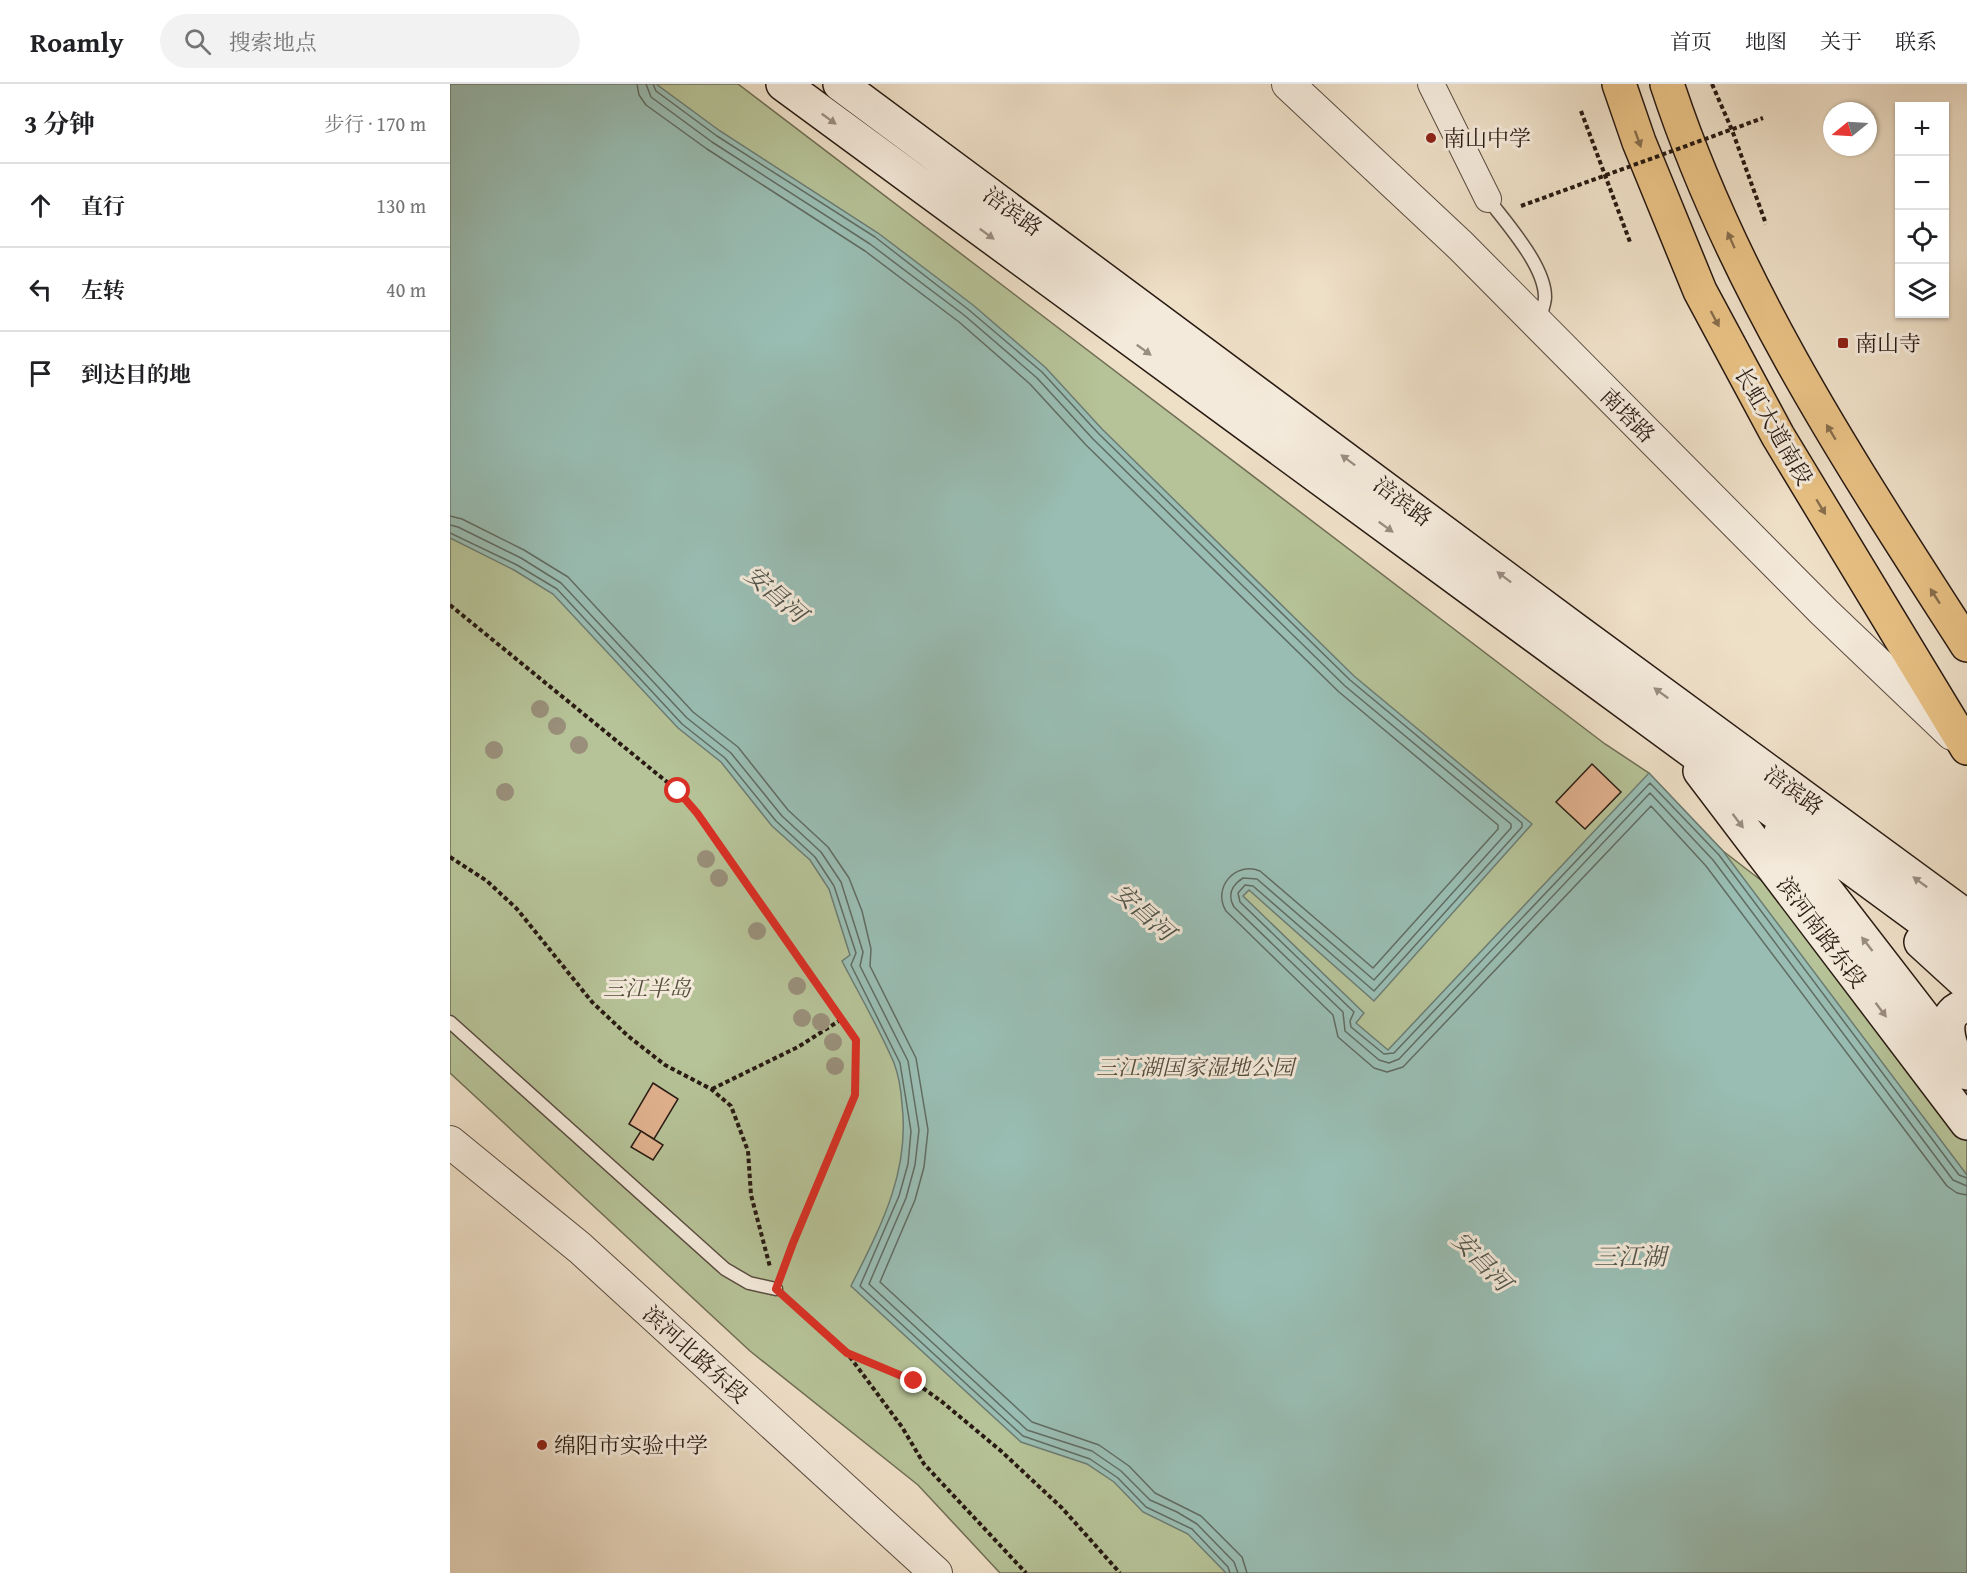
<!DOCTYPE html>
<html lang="zh">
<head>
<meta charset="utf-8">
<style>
  :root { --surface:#fff; --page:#f2f2f2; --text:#202124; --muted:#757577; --line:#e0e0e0 }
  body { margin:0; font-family:"Gentium Book Plus","Noto Serif SC",serif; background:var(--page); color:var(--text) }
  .controls { position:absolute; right:18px; top:18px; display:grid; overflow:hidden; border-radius:0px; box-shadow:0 2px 4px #0004 }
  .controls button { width:54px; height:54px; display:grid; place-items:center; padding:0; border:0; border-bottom:2px solid var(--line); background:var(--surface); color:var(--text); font:30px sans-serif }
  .compass { position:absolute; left:1373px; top:18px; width:54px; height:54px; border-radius:50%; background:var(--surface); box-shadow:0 2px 4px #0004; rotate:252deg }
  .stop { position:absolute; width:18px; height:18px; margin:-14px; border:4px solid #d93025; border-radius:50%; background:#fff }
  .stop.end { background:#d93025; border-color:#fff; box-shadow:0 2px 6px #0008 }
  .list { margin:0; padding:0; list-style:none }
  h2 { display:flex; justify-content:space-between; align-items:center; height:78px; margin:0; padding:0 24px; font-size:26px }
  h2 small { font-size:20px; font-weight:400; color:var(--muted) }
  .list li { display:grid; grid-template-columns:39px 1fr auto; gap:18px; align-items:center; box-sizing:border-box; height:84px; padding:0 24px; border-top:2px solid var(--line) }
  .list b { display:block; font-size:22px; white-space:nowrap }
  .list em { font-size:20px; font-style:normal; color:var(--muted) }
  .icon { flex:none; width:33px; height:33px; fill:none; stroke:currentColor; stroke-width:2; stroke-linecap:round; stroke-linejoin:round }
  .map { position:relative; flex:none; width:1517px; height:1489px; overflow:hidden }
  header { display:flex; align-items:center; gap:36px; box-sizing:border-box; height:84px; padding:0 30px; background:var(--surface); border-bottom:2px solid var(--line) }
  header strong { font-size:28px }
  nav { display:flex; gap:33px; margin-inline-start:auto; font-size:21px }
  .search { width:420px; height:54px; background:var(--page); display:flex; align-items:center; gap:15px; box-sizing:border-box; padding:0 21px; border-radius:33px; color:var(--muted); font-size:22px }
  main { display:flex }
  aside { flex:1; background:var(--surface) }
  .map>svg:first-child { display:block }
</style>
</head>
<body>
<header>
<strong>Roamly</strong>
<div class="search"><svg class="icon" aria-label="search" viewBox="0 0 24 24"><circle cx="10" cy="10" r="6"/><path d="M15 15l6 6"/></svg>搜索地点</div>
<nav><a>首页</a><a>地图</a><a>关于</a><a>联系</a></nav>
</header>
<main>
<aside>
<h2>3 分钟<small>步行 · 170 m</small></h2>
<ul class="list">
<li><svg class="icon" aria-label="ahead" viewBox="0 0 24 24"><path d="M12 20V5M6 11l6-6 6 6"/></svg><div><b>直行</b></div><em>130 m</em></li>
<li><svg class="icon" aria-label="left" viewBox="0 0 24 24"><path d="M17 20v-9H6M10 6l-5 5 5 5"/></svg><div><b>左转</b></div><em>40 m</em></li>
<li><svg class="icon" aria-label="arrive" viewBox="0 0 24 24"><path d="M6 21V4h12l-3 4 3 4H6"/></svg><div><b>到达目的地</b></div></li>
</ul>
</aside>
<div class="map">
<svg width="1517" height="1489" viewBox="0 0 1517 1489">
  <rect width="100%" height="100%" fill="#eedfc7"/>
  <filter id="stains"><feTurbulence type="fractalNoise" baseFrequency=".00333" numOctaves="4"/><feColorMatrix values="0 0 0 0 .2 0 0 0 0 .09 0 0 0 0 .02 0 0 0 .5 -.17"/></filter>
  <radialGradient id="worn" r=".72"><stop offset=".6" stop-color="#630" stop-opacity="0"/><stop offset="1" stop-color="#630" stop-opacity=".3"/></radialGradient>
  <path fill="#b6c297" stroke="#706e55" stroke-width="1.5" d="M0 0H288L1155 660 1199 689 1273 767 1517 955V1489H550L468 1401 300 1267 0 989Z"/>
  <path fill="#99bdb3" stroke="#6c7c73" stroke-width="1.5" d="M0 0H206L270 47 428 149 523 221 596 284 652 345 904 592 1082 740 924 917 799 806 793 812 914 929 906 939 938 966 1199 689 1273 767 1517 1091V1489H776L738 1450 693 1428 664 1398 637 1380 571 1358 401 1202C431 1142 460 1088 452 1020 451 1006 449 992 444 979 429 944 409 910 392 877L400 871 379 805 360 776 322 742 271 678 228 644 103 510 64 486 0 454Z"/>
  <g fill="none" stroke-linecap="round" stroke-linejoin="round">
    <path stroke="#616c63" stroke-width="1.5" d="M187 0 189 11 196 21 257 65 415 167 509 238 580 300 636 361 889 608 1048 741V745L923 884 810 787C785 777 762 804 776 827L883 931 888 953 924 984 937 988 953 983 1201 722 1256 782 1497 1102 1507 1109 1517 1111
      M196 0 201 13 262 58 420 160 514 231 587 294 643 355 895 602 1061 740V744L924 896 807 795 793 794C782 801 777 811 784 823L893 928 895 947 929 976 939 979 949 975 1200 709 1263 776 1503 1096 1517 1102
      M203 0 206 7 267 52 425 153 519 226 592 288 648 349 900 596 1072 739V743L924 907 803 802 795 801 788 809 790 818 904 928 900 937 901 943 934 970 944 969 1200 699 1269 771 1509 1091 1517 1094
      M0 432 12 435 74 466 118 493 243 628 288 663 338 726 378 763 399 794 412 827 421 865 420 882 466 974 478 1046 474 1083 465 1116 430 1198 582 1338 649 1361 679 1382 705 1409 751 1432 792 1473 797 1489
      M0 441 8 443 71 474 111 499 237 634 281 669 332 732 371 768 391 798 413 868 410 882 458 977 469 1046 465 1081 456 1114 419 1200 577 1346 642 1367 671 1387 700 1416 727 1428 747 1440 784 1478 788 1489
      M0 449 67 481 107 505 232 640 275 674 326 737 365 773 384 802 406 869 401 881 450 979 461 1047 458 1080 449 1112 410 1202 573 1352 640 1375 668 1394 696 1423 742 1445 778 1483 780 1489"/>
  </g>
  <path fill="#e1b18e" stroke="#291b13" stroke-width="1.5" d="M1142 680 1171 708 1135 745 1106 718Z
    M203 999 228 1015 204 1055 179 1040Z
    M191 1047 213 1061 203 1076 181 1063Z"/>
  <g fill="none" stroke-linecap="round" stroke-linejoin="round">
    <g stroke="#5a4c40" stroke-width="15">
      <path id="service" d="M1038 115C1057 140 1095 182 1095 213 1095 220 1091 229 1089 236
        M0 938 275 1185 299 1199 326 1205"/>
    </g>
    <g stroke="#5a4c40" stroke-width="28">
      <path id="minor" d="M981 0 1038 115"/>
    </g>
    <g stroke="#5a4c40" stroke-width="34">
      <path id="tertiary" d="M838 0 1011 162 1374 528 1502 650
        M0 1058 130 1164 486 1489"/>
    </g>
    <g stroke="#291b13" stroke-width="36">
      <path id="secondary" d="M333 0 1517 869
        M390 0 1124 545 1517 833
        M1250 687 1517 1039
        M1331 748 1517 989
        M1471 858 1517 900
        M1505 972C1497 954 1490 927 1517 922"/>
    </g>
    <g stroke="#291b13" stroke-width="36">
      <path id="trunk" d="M1169 0 1189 58 1250 207 1328 352 1517 664
        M1217 0C1284 204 1402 382 1517 561"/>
    </g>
    <path stroke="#291b13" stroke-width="4" stroke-dasharray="4.5 3" stroke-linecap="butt" d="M1262 0 1282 46 1316 140
      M1131 27 1180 158
      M0 521 228 707 247 729 406 956 405 1011 333 1188
      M0 773 37 797 67 825 142 918 178 952 215 981 261 1005 281 1022 298 1067 301 1111 320 1183
      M262 1005 348 963 392 935
      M339 1217 397 1269 452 1343 474 1380 576 1489
      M398 1270 463 1297 491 1317 551 1367 612 1424 670 1489"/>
    <use href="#service" stroke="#f4eadb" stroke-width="12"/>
    <use href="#minor" stroke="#f4eadb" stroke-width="26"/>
    <use href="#tertiary" stroke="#f4eadb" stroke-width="32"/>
    <use href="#secondary" stroke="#f4eadb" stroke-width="33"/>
    <use href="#trunk" stroke="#e7c084" stroke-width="33"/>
    <path stroke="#291b13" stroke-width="4" stroke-dasharray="4.5 3" stroke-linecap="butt" d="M1071 122 1313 34"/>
  </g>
  <g fill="#998f7a">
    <circle cx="90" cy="625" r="9"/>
    <circle cx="107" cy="642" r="9"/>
    <circle cx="129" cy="661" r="9"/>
    <circle cx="44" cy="666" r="9"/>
    <circle cx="55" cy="708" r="9"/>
    <circle cx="256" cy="775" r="9"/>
    <circle cx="269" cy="794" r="9"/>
    <circle cx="307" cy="847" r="9"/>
    <circle cx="347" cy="902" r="9"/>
    <circle cx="352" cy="934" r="9"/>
    <circle cx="371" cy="938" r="9"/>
    <circle cx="383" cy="958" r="9"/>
    <circle cx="385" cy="982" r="9"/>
  </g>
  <defs><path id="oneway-solid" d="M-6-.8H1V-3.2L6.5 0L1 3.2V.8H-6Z" transform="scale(1.5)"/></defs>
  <g fill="#998d81">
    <use href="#oneway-solid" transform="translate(379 35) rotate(36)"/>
    <use href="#oneway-solid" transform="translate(537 150) rotate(36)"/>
    <use href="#oneway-solid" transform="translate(694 266) rotate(36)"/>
    <use href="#oneway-solid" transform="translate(898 376) rotate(-143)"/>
    <use href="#oneway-solid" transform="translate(936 443) rotate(36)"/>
    <use href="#oneway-solid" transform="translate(1054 493) rotate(-143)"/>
    <use href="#oneway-solid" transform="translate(1211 609) rotate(-144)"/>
    <use href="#oneway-solid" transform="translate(1288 737) rotate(53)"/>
    <use href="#oneway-solid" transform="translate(1470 798) rotate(-144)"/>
    <use href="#oneway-solid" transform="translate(1417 860) rotate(-128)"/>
    <use href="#oneway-solid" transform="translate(1431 926) rotate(53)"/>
  </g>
  <g fill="#886e4c">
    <use href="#oneway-solid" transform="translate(1188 55) rotate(70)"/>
    <use href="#oneway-solid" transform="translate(1281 156) rotate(-114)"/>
    <use href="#oneway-solid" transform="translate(1265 235) rotate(62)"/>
    <use href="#oneway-solid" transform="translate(1381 348) rotate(-121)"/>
    <use href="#oneway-solid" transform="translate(1371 423) rotate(59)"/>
    <use href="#oneway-solid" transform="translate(1485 512) rotate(-123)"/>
  </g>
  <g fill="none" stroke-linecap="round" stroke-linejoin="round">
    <path stroke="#d93025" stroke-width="8" d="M228 707 247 729 406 956 405 1011 343 1159 326 1205 397 1269 464 1297"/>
  </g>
  <g fill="#8f2418" stroke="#f4eadb" stroke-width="2">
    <circle cx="981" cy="54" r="6"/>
    <rect x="1387" y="253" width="12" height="12" rx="3"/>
    <circle cx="92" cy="1361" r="6"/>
  </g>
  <g text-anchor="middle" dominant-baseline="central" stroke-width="6" stroke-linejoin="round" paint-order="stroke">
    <g font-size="22" fill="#291b13" stroke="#f4eadb" text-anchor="start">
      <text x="993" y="54">南山中学</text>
      <text x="1405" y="259">南山寺</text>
      <text x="104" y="1361">绵阳市实验中学</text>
    </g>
    <g font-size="22" fill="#291b13" stroke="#f4eadb">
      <text transform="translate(563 127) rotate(36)">涪滨路</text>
      <text transform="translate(1178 331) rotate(45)">南塔路</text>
      <text transform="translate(1324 342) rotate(60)">长虹大道南段</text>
      <text transform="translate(953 417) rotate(37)">涪滨路</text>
      <text transform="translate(1344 706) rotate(36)">涪滨路</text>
      <text transform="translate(1372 848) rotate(53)">滨河南路东段</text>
      <text transform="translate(246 1270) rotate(42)">滨河北路东段</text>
    </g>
    <g font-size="22" font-style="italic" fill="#534d3b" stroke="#f4eadb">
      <text x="197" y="904">三江半岛</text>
      <text x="745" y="983">三江湖国家湿地公园</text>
    </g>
    <g font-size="24" font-style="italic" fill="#50544b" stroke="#f4eadb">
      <text transform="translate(326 510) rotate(41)">安昌河</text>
      <text transform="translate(694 828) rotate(42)">安昌河</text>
      <text x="1180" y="1172">三江湖</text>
      <text transform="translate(1032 1177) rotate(46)">安昌河</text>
    </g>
  </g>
  <rect width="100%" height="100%" filter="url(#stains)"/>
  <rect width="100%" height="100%" fill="url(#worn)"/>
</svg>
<div class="controls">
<button>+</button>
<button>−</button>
<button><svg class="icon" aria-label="locate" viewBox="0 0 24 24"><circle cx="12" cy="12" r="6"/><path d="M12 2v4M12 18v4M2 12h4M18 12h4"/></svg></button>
<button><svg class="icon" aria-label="layers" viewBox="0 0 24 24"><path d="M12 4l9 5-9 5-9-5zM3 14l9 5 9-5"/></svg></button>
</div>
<svg class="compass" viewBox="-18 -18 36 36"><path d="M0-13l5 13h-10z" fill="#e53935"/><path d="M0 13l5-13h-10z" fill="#757577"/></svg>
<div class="stop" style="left:228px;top:707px"></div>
<div class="stop end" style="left:464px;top:1297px"></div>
</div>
</main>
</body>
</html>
